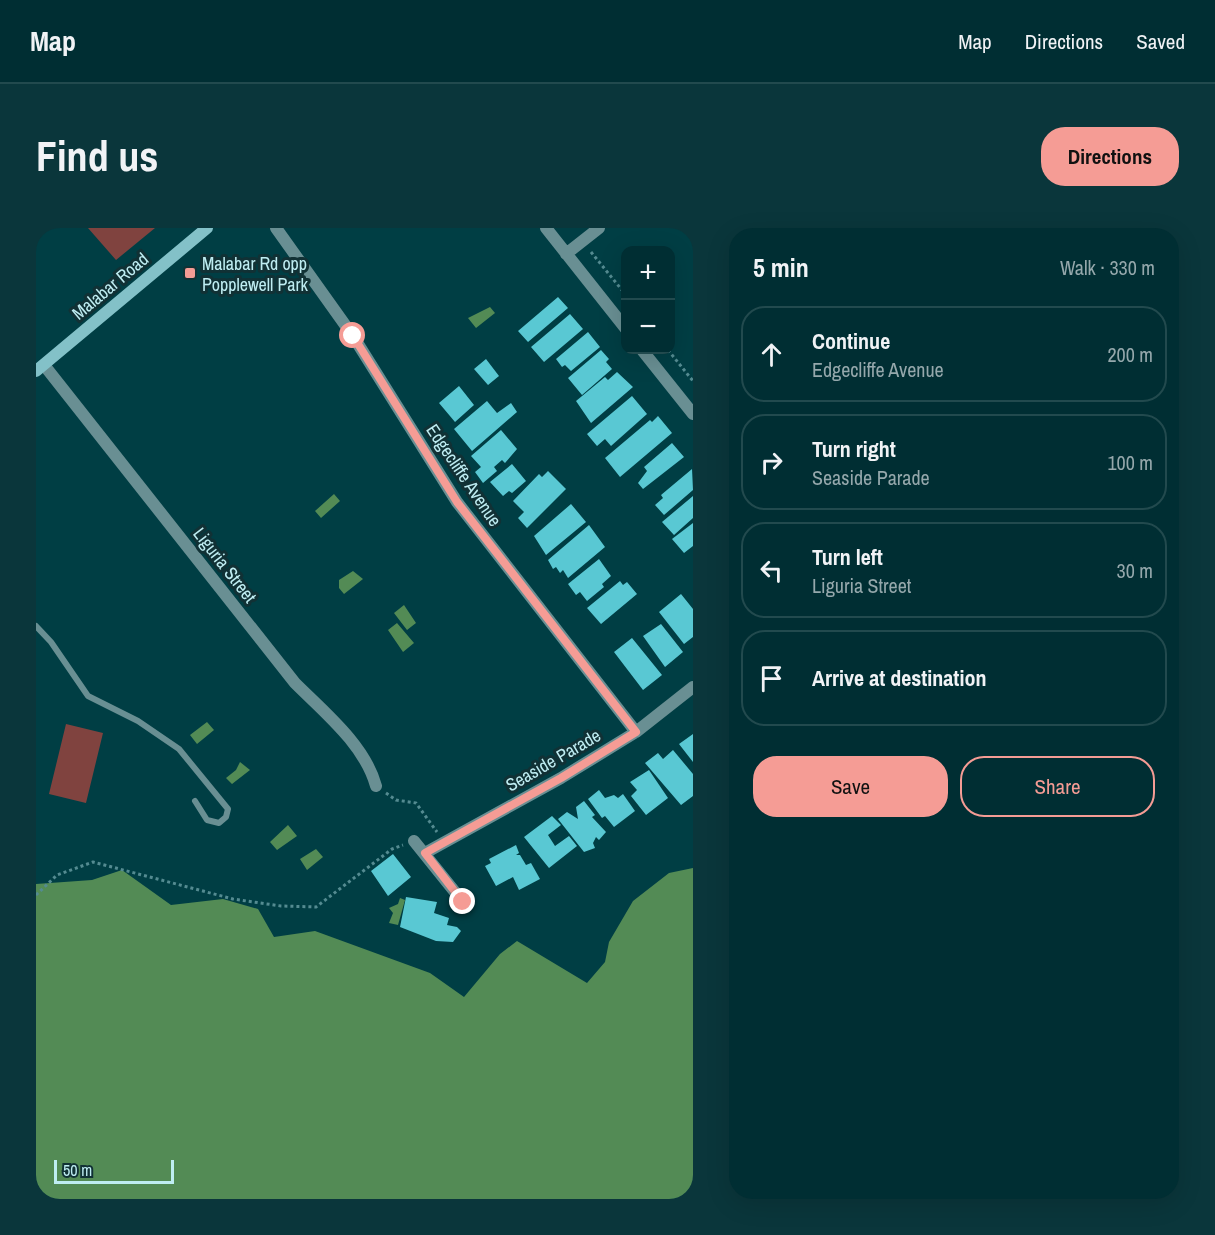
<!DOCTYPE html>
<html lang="en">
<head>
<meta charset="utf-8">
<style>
  :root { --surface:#002e33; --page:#0a363b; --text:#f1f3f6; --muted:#95a8ac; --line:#224a4e; --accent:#f59c95 }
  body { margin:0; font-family:"Archivo Narrow",sans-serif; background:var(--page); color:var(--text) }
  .controls { position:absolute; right:18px; top:18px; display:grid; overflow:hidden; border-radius:12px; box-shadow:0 6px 24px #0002 }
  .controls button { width:54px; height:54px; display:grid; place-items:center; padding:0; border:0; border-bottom:2px solid var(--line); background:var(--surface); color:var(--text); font:30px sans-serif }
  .scale { position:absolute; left:18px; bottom:15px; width:120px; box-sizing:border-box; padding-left:6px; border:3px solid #bfedf2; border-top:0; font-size:16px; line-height:21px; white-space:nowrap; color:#bfedf2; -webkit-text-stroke:4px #113135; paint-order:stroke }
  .stop { position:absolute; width:18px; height:18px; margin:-14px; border:4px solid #f59c95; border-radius:50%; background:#fff }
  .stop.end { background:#f59c95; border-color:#fff; box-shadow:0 2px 6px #0008 }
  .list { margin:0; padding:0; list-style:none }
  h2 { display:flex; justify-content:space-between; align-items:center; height:78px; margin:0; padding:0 24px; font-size:26px }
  h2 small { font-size:20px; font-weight:400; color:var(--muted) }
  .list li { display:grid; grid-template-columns:39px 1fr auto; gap:18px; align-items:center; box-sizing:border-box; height:96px; margin:0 12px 12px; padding:0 12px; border:2px solid var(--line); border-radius:24px }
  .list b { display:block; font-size:22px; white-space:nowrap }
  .list p { margin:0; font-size:20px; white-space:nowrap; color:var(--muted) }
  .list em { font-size:20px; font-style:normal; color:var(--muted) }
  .actions { display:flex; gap:12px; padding:18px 24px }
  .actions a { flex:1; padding:14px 0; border:2px solid var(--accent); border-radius:24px; text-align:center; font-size:21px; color:var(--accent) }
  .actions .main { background:var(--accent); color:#111 }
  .icon { flex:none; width:33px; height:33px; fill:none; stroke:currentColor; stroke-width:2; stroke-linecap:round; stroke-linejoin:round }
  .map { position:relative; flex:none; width:657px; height:971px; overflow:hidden; border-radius:24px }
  header { display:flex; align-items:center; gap:36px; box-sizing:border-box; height:84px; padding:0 30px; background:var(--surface); border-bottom:2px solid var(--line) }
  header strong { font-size:28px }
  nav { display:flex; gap:33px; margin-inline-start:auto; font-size:21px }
  .intro { display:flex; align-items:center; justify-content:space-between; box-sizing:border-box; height:144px; padding:0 36px }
  h1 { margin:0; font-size:42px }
  .button { padding:15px 27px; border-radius:24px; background:var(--accent); color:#111; font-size:21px; font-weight:700 }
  main { display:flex; gap:36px; padding:0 36px }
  aside { flex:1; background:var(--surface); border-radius:24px; box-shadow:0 6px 24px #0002 }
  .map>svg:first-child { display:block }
</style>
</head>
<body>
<header>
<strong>Map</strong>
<nav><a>Map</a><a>Directions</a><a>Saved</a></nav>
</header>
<div class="intro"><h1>Find us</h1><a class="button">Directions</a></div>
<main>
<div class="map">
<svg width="657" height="971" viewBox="0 0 657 971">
  <rect width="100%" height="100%" fill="#003e44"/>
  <path fill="#80433f" d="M52 0H119L80 32Z
    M30 496 67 505 50 575 13 566Z"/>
  <path fill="#538b55" d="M454 79 459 85 440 100 432 90Z
    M298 266 304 273 285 290 279 283Z
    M317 343 327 351 308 366 303 360V352Z
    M368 377 380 395 371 402 358 385Z
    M361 395 378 415 367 424 352 402Z
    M171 494 178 502 161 516 154 507Z
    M204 534 214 542 196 556 190 550 200 542Z
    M252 597 261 608 241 622 234 614Z
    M280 621 287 629 271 642 264 631Z
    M657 640V971H0V656L56 652 86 642 135 677 187 671 222 681 238 709 279 703 394 745 428 769 464 726 481 713 551 755 569 734 573 714 597 673 633 645Z
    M364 670 369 672 362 697 353 695 357 685 353 680 362 676Z"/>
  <path fill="#59c8d3" d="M522 69 532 80 492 114 482 103Z
    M534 86 547 101 508 134 495 119Z
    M552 104 564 119 535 143 529 137 526 139 520 131Z
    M565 122 573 131 570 134 576 141 546 167 532 150Z
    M450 131 463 148 452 157 438 141Z
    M581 144 597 159 555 195 540 173 569 149 572 152Z
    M423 158 438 177 419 194 403 175Z
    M596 168 611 186 575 218 569 211 561 218 551 206Z
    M451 173 461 185 475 175 481 184 436 223 418 201Z
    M622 188 636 205 584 249 569 230 614 192 616 194Z
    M465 202 481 221 469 235 466 232 458 239 461 243 447 255 439 244 445 239 435 228Z
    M636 215 648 229 607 261 602 255 611 243 608 239Z
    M476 236 490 253 476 265 473 263 467 268 454 254Z
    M656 241 657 262 628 287 619 277 627 270 625 267Z
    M512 243 530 261 491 300 482 290 488 284 477 273 503 246 506 249Z
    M657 268V290L638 307 626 294Z
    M535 276 550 294 510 327 498 308Z
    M657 295V318L648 325 636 311Z
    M553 297 569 319 532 350 527 342 524 345 520 339 517 341 512 332Z
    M563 331 575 348 566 356 568 359 551 373 544 364 540 367 532 356Z
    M584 353 587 357 591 354 601 366 565 396 551 380Z
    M645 366 657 381V409L648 416 623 384Z
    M625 396 647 424 629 439 607 408Z
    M596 410 626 447 607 462 578 424Z
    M657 506V534L643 516Z
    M637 522 657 546V568L645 577 609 535 622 525 627 531Z
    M613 542 632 570 610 587 595 568 601 562 594 554Z
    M563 562 569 570 578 567 582 570 587 566 599 583 578 599 569 588 566 590 552 571Z
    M548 573 559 587 556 589 570 604 563 612 560 609 557 615 559 620 548 624 522 591 531 584 542 591 540 579Z
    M516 588 525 597 512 607 519 618 533 608 541 618 513 640 488 609Z
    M480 617 483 625 480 627H484L490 637 495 635 504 651 483 662 477 649 460 658 449 638 455 635 453 631Z
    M357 626 375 649 352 668 335 643Z
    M370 669 401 674 398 685 413 690 411 697 421 699 425 703 417 714 400 713 364 699Z"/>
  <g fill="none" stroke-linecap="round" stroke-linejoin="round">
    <path stroke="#548b91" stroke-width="3" stroke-dasharray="3 3" stroke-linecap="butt" d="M555 24 590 67
      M632 122 657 153
      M350 565 360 572 380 575 401 604
      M0 667 21 647 57 634 197 671 245 678 280 679 356 621 367 617"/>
    <path stroke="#698f93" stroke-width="6" d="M0 398 15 414 52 468 102 493 143 521 192 581 190 589 183 595 171 592 159 573"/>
    <path stroke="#698f93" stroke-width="12" d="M240 0 317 108 421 274 600 504
      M510 0 590 101
      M530 26 563 0
      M606 122 657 186
      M8 137 259 455C288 484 329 517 340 558
      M378 613 427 674
      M389 625 525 550 600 504 657 459"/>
    <path stroke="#83c1c8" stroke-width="12" d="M0 143 171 0"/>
  </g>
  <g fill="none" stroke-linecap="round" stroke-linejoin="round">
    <path stroke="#f59c95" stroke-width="8" d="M317 108 421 274 600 504 525 550 389 625 427 674"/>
  </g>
  <rect fill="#f59c95" stroke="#113135" stroke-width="2" x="148" y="39" width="12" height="12" rx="3"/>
  <g text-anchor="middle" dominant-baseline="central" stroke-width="6" stroke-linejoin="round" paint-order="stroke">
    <g font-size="18" fill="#bfedf2" stroke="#113135" text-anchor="start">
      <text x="166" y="35">Malabar Rd opp<tspan x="166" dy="21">Popplewell Park</tspan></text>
    </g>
    <g font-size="18" fill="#bfedf2" stroke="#113135">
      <text transform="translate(74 58) rotate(-40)">Malabar Road</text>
      <text transform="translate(428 247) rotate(56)">Edgecliffe Avenue</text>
      <text transform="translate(189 337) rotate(52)">Liguria Street</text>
      <text transform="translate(517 532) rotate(-30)">Seaside Parade</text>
    </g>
  </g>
</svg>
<div class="controls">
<button>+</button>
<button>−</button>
</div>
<div class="scale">50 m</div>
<div class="stop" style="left:317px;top:108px"></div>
<div class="stop end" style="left:427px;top:674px"></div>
</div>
<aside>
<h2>5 min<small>Walk · 330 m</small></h2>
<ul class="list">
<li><svg class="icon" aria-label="ahead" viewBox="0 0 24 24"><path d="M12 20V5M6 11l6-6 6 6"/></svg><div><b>Continue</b><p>Edgecliffe Avenue</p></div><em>200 m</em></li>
<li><svg class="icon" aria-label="right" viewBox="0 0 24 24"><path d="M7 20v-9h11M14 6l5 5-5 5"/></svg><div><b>Turn right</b><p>Seaside Parade</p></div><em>100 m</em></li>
<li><svg class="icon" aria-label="left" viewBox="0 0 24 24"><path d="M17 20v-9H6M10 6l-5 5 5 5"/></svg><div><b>Turn left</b><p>Liguria Street</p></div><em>30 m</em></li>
<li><svg class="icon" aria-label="arrive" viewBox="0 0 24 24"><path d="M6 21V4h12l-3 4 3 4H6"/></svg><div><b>Arrive at destination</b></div></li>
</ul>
<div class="actions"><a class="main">Save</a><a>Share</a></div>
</aside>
</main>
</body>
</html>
